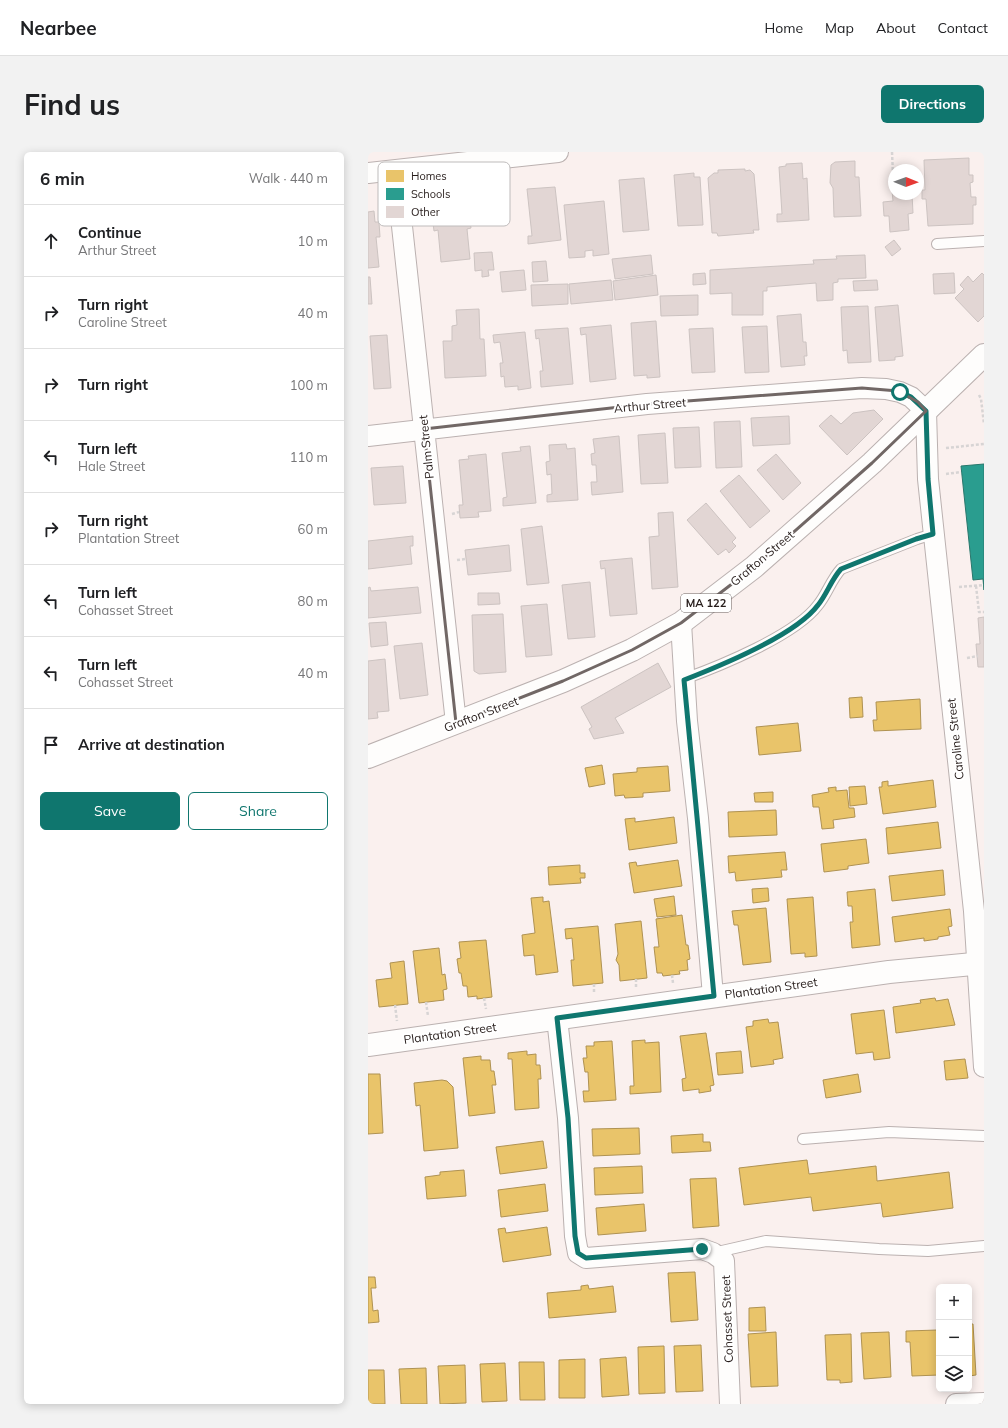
<!DOCTYPE html>
<html lang="en">
<head>
<meta charset="utf-8">
<style>
  :root { --surface:#fff; --page:#f2f2f2; --text:#202124; --muted:#757577; --line:#e0e0e0; --accent:#0f766e }
  body { margin:0; font-family:Mulish,sans-serif; background:var(--page); color:var(--text) }
  .controls { position:absolute; right:12px; bottom:12px; display:grid; overflow:hidden; border-radius:6px; box-shadow:0 2px 10px #0003 }
  .controls button { width:36px; height:36px; display:grid; place-items:center; padding:0; border:0; border-bottom:1px solid var(--line); background:var(--surface); color:var(--text); font:20px sans-serif }
  .compass { position:absolute; left:520px; top:12px; width:36px; height:36px; border-radius:50%; background:var(--surface); box-shadow:0 2px 10px #0003; rotate:91deg }
  .stop { position:absolute; width:12px; height:12px; margin:-9px; border:3px solid #0f766e; border-radius:50%; background:#fff }
  .stop.end { background:#0f766e; border-color:#fff; box-shadow:0 1px 4px #0008 }
  .list { margin:0; padding:0; list-style:none }
  h2 { display:flex; justify-content:space-between; align-items:center; height:52px; margin:0; padding:0 16px; font-size:17px }
  h2 small { font-size:13px; font-weight:400; color:var(--muted) }
  .list li { display:grid; grid-template-columns:26px 1fr auto; gap:12px; align-items:center; box-sizing:border-box; height:72px; padding:0 16px; border-top:1px solid var(--line) }
  .list b { display:block; font-size:15px; white-space:nowrap }
  .list p { margin:0; font-size:13px; white-space:nowrap; color:var(--muted) }
  .list em { font-size:13px; font-style:normal; color:var(--muted) }
  .actions { display:flex; gap:8px; padding:12px 16px }
  .actions a { flex:1; padding:9px 0; border:1px solid var(--accent); border-radius:6px; text-align:center; font-size:14px; color:var(--accent) }
  .actions .main { background:var(--accent); color:#fff }
  .icon { flex:none; width:22px; height:22px; fill:none; stroke:currentColor; stroke-width:2; stroke-linecap:round; stroke-linejoin:round }
  .map { position:relative; flex:none; width:616px; height:1252px; overflow:hidden; border-radius:6px }
  header { display:flex; align-items:center; gap:24px; box-sizing:border-box; height:56px; padding:0 20px; background:var(--surface); border-bottom:1px solid var(--line) }
  header strong { font-size:19px }
  nav { display:flex; gap:22px; margin-inline-start:auto; font-size:14px }
  .intro { display:flex; align-items:center; justify-content:space-between; box-sizing:border-box; height:96px; padding:0 24px }
  h1 { margin:0; font-size:28px }
  .button { padding:10px 18px; border-radius:6px; background:var(--accent); color:#fff; font-size:14px; font-weight:700 }
  main { display:flex; gap:24px; padding:0 24px }
  aside { flex:1; background:var(--surface); border-radius:6px; box-shadow:0 2px 10px #0003 }
  .map>svg:first-child { display:block }
</style>
</head>
<body>
<header>
<strong>Nearbee</strong>
<nav><a>Home</a><a>Map</a><a>About</a><a>Contact</a></nav>
</header>
<div class="intro"><h1>Find us</h1><a class="button">Directions</a></div>
<main>
<aside>
<h2>6 min<small>Walk · 440 m</small></h2>
<ul class="list">
<li><svg class="icon" aria-label="ahead" viewBox="0 0 24 24"><path d="M12 20V5M6 11l6-6 6 6"/></svg><div><b>Continue</b><p>Arthur Street</p></div><em>10 m</em></li>
<li><svg class="icon" aria-label="right" viewBox="0 0 24 24"><path d="M7 20v-9h11M14 6l5 5-5 5"/></svg><div><b>Turn right</b><p>Caroline Street</p></div><em>40 m</em></li>
<li><svg class="icon" aria-label="right" viewBox="0 0 24 24"><path d="M7 20v-9h11M14 6l5 5-5 5"/></svg><div><b>Turn right</b></div><em>100 m</em></li>
<li><svg class="icon" aria-label="left" viewBox="0 0 24 24"><path d="M17 20v-9H6M10 6l-5 5 5 5"/></svg><div><b>Turn left</b><p>Hale Street</p></div><em>110 m</em></li>
<li><svg class="icon" aria-label="right" viewBox="0 0 24 24"><path d="M7 20v-9h11M14 6l5 5-5 5"/></svg><div><b>Turn right</b><p>Plantation Street</p></div><em>60 m</em></li>
<li><svg class="icon" aria-label="left" viewBox="0 0 24 24"><path d="M17 20v-9H6M10 6l-5 5 5 5"/></svg><div><b>Turn left</b><p>Cohasset Street</p></div><em>80 m</em></li>
<li><svg class="icon" aria-label="left" viewBox="0 0 24 24"><path d="M17 20v-9H6M10 6l-5 5 5 5"/></svg><div><b>Turn left</b><p>Cohasset Street</p></div><em>40 m</em></li>
<li><svg class="icon" aria-label="arrive" viewBox="0 0 24 24"><path d="M6 21V4h12l-3 4 3 4H6"/></svg><div><b>Arrive at destination</b></div></li>
</ul>
<div class="actions"><a class="main">Save</a><a>Share</a></div>
</aside>
<div class="map">
<svg width="616" height="1252" viewBox="0 0 616 1252">
  <rect width="100%" height="100%" fill="#faf0ee"/>
  <path fill="#e9c46a" stroke="#af9252" d="M494 545 495 565 482 566 481 546Z
    M552 547 553 577 506 579 505 568H509L508 550Z
    M430 571 433 599 391 603 388 575Z
    M234 613 237 632 221 635 217 616Z
    M300 614 302 639 275 641V645L257 646 256 643 247 644 245 622 269 620V616Z
    M565 628 568 655 515 662 511 635H514V630L520 629V634Z
    M497 634 499 652 482 654 481 635Z
    M468 635V639L479 638 481 656H486L487 665 465 668 466 676 454 677 451 655H445L444 643 461 640 460 636Z
    M405 640V650H387L386 641Z
    M408 658 409 683 361 685 360 660Z
    M306 665 309 691 261 698 257 667 267 666V670Z
    M570 670 573 696 520 702 518 676Z
    M498 687 501 711 480 714V717L456 720 453 692Z
    M417 700 419 718H413L414 725 368 729 367 720 361 721 360 704Z
    M310 708 314 734 266 741 261 711 268 710 269 714Z
    M212 713V721H217V726H212L213 731 181 733 180 715Z
    M575 718 577 743 524 749 521 724Z
    M400 736 401 749 385 751 384 737Z
    M507 737 512 793 484 796 482 770H485L484 754H480L479 740Z
    M306 744 308 763 289 765 286 747Z
    M175 745V750L181 749 190 820 168 823 166 803 156 804 154 783 167 781 163 746Z
    M445 745 449 804 437 805V801L423 802 419 747Z
    M398 756 403 810 375 813 370 773H366L364 759Z
    M582 757 584 774 580 775 582 783 570 785V787L556 789V786L527 790 524 765Z
    M314 763 318 793H320L322 807 319 808 320 818 311 819 312 822 295 824 294 821H289L286 795H291L288 767Z
    M273 769 279 826 252 829 251 813 248 808 250 802 247 772Z
    M230 774 235 831 205 834 203 808H206L204 786 198 787 197 777Z
    M118 788 124 845 109 847V844L100 845 99 834H95L93 821H91L89 807 93 806 91 790Z
    M71 796 74 823 77 822 79 837 75 838 76 848 51 851 45 799Z
    M36 809 40 852 11 855 8 828 24 826 22 811Z
    M567 846 568 849 580 847 587 873 528 881 525 855 553 851 552 848Z
    M516 858 522 906 506 908 505 900 488 902 483 862Z
    M400 867 401 871 410 870 415 906 405 908 406 912 383 915 378 875 385 874V869Z
    M338 881 346 933 342 934 343 939 331 941V937L315 939 314 927 318 926 312 884Z
    M277 888V891L291 890 293 940 262 942V934H266L264 889Z
    M244 889 248 948 216 950 215 939H221L220 920H217L215 906H219L218 894H226V890Z
    M159 899V903L168 902V913H172L173 927H170L171 956 147 958 144 907H140V901Z
    M373 899 375 921 350 923 348 901Z
    M113 904V908H122L123 919H126L128 933H124L127 961 101 964 95 906Z
    M597 907 600 926 578 928 576 909Z
    M0 922H12L15 981 0 982Z
    M490 922 493 940 458 946 455 928Z
    M74 928 79 929 85 935 90 996 56 999 52 953 48 954 46 931Z
    M271 976 272 1002 225 1004 224 977Z
    M335 982V990H342L343 999 304 1001 303 984Z
    M175 989 179 1016 132 1022 128 995Z
    M439 1008 441 1022 508 1014 509 1029 581 1020 585 1056 515 1065 513 1051 445 1059 443 1045 376 1053 371 1016Z
    M274 1014 275 1041 227 1043 226 1016Z
    M96 1018 98 1044 59 1047 57 1025 72 1023V1020Z
    M348 1026 351 1074 325 1076 322 1027Z
    M177 1032 180 1059 133 1065 130 1038Z
    M276 1052 278 1079 230 1083 228 1056Z
    M179 1075 183 1103 135 1110 130 1077 137 1076 138 1081Z
    M327 1120 330 1168 303 1170 300 1121Z
    M0 1125H7L8 1136H3L5 1159 10 1158 11 1170 0 1171Z
    M220 1133 221 1137 245 1134 248 1160 181 1166 179 1141 213 1138V1134Z
    M397 1155 398 1179H381V1156Z
    M601 1172H605L608 1223 601 1224Z
    M570 1178 571 1223 544 1224 542 1190H538V1179Z
    M408 1180 410 1234 383 1235 380 1182Z
    M521 1180 523 1225 496 1227 493 1181Z
    M483 1182 484 1230 472 1231V1228H459L457 1183Z
    M333 1193 335 1239 308 1240 306 1194Z
    M296 1194 297 1241 271 1242 270 1195Z
    M258 1205 261 1243 234 1245 232 1207Z
    M217 1207V1246H191V1208Z
    M151 1210H176L177 1248H152Z
    M137 1211 139 1249 114 1250 112 1212Z
    M97 1213 98 1251 72 1252 70 1214Z
    M58 1216 59 1252H33L31 1217Z
    M0 1218H16L17 1252H0Z"/>
  <path fill="#2a9d8f" stroke="#29776c" d="M616 312V438L615 427 605 428 593 314Z"/>
  <path fill="#e2d6d4" stroke="#ccc3c1" d="M601 6V23H605V30L602 31 603 45H608V53H605V72L560 74 558 47H554V38H557L556 8Z
    M487 9V25H491L493 64 466 65 465 36 462 31 463 13 467 10Z
    M434 11 435 27 439 26 441 68 409 70V62H414L411 15 418 14V12Z
    M377 17V19L382 18 386 22 391 78H385L386 81 350 84 349 81H344L340 26 346 21H350V18Z
    M326 21V25H332L335 73 310 74 306 23Z
    M276 26 281 78 255 80 251 28Z
    M523 29H526V42H544L545 61 540 62 541 78 522 80 521 64H516L515 50 525 49Z
    M187 35 193 88 160 92V84H164L159 37Z
    M96 43 98 62H101L103 76 99 77 102 107 73 110 70 78 66 79 64 63 68 62 67 51 79 49 78 45Z
    M236 49 241 102 225 104V98L217 99V105L201 106 196 53Z
    M6 59 7 70H11L12 85H8L11 115 0 116V60Z
    M526 88 533 97 524 104 517 95Z
    M124 100 126 118H120L121 124 114 125V118L107 119 106 101Z
    M283 103 285 122 247 127 244 107Z
    M497 103 498 126 470 127V130L465 131V148L449 149 448 131 399 135V139H395V163H364V141L342 142V118L446 112 445 108 469 107 468 104Z
    M178 109 180 129 165 130 164 110Z
    M156 118 158 138 134 140 132 120Z
    M337 121 338 132 325 133V122Z
    M586 121 587 141 566 142 565 122Z
    M614 121 616 123V164L610 170 587 146 596 137 592 133 600 124 605 130Z
    M288 123 290 143 247 148 245 129Z
    M0 125H2L4 152H0Z
    M243 128 245 148 203 152 201 132Z
    M509 128 510 138 486 139 485 129Z
    M200 132V152L164 154 163 133Z
    M330 143V163L293 164 292 144Z
    M530 153 535 204 527 205V208L511 209 507 155Z
    M500 154 503 210 480 211 479 198 475 199 473 155Z
    M111 157 112 187H116L118 224 77 226 75 189H84V174L89 173 88 158Z
    M433 162 435 190H438L439 204H436L437 213 413 215 409 164Z
    M288 169 292 225 279 226V223L266 224 263 171Z
    M243 173 248 227 222 230 218 182 213 183 212 176Z
    M399 174 401 220 377 221 374 175Z
    M200 176 205 232 173 235 172 219H175L171 186 168 187 167 178Z
    M345 176 347 220 324 221 321 177Z
    M157 180 163 236 150 238V234L137 235 136 224 133 225 132 211H135L132 190 126 191 125 183Z
    M19 183 23 236 6 237 2 184Z
    M506 258 515 267 479 303 451 274 463 263 473 272 485 261Z
    M421 264 422 292 385 294 383 266Z
    M372 269 374 315 348 316 346 270Z
    M331 275 333 315 307 316 305 276Z
    M297 281 300 331 273 332 270 283Z
    M251 284 255 340 224 343 223 330H229L228 313H224L223 302 227 301 225 287Z
    M198 292 199 297 207 296 210 348 179 350V343L184 342 183 322 179 323 178 310 182 309 181 293Z
    M162 294 168 351 135 354V346L139 345 134 301 153 299 152 295Z
    M118 302 123 359 110 360 111 365 92 366 91 353H95L91 308 101 307 100 304Z
    M408 302 433 331 415 348 389 318Z
    M35 314 38 351 6 353 3 316Z
    M371 323 402 359 382 376 352 339Z
    M338 351 368 386 364 390 368 394 361 401 358 397 350 403 319 368Z
    M305 360 310 435 284 437 281 385 291 384 290 361Z
    M174 374 181 431 159 433 153 377Z
    M45 384V394H42L44 412 0 417V389Z
    M141 393 143 419 100 423 97 398Z
    M264 406 269 462 242 464 237 416 233 417 232 409Z
    M222 430 227 485 200 487 194 433Z
    M2 435 3 439 50 435 53 461 0 466V436Z
    M110 441H131L132 452 110 453Z
    M179 452 184 503 158 505 153 454Z
    M135 462 138 520 111 522 106 519 104 463Z
    M616 465V515H610L608 492H612L610 466Z
    M18 470 20 493 3 495 1 471Z
    M54 491 60 543 32 547 26 494Z
    M17 507 21 559 9 560 10 566 0 567V509Z
    M290 511 303 535 247 566 256 581 226 587 221 577 224 575 213 555Z"/>
  <g fill="none" stroke-linecap="round" stroke-linejoin="round">
    <g stroke="#bbb1b0" stroke-width="12">
      <path id="service" d="M569 92 616 89
        M316 527C352 514 428 483 450 453 459 442 463 428 473 417L549 387 565 382
        M435 987 521 980 616 984
        M345 1101 398 1089 511 1097 560 1099 616 1094"/>
    </g>
    <g stroke="#bbb1b0" stroke-width="22">
      <path id="minor" d="M28 19 88 571
        M0 21 190 0
        M0 284 279 252 494 236 518 237 532 240 543 245 558 259 560 327 606 759 616 915
        M313 471 319 569 330 666 345 844
        M189 866 200 966 207 1084 210 1101 218 1106 334 1097 345 1101 356 1109 362 1252
        M588 1252 616 1251"/>
    </g>
    <g stroke="#bbb1b0" stroke-width="24">
      <path id="tertiary" d="M0 893 521 820 616 811"/>
    </g>
    <g stroke="#bbb1b0" stroke-width="24">
      <path id="trunk" d="M0 605 195 529 264 498 313 471 386 415 504 311 616 203"/>
    </g>
    <path stroke="#d7d4d4" stroke-width="2.5" stroke-dasharray="3 2" stroke-linecap="butt" d="M524 0 525 23
      M611 243 613 247 616 272
      M578 296 616 292
      M578 322 593 320
      M84 362 91 360
      M89 408 98 407
      M608 434 611 460H616
      M591 435 616 433
      M599 506 610 504
      M304 823 305 831
      M268 827V835
      M226 832V842
      M116 846 118 857
      M58 850 60 864
      M27 853 29 869"/>
    <use href="#service" stroke="#fefdfc" stroke-width="10"/>
    <use href="#minor" stroke="#fefdfc" stroke-width="20"/>
    <use href="#tertiary" stroke="#fefdfc" stroke-width="22"/>
    <use href="#trunk" stroke="#fefdfc" stroke-width="22"/>
  </g>
  <g fill="none" stroke-linecap="round" stroke-linejoin="round">
    <path stroke="#0f766e" stroke-width="5" d="M334 1097 218 1106 210 1101 207 1084 200 966 189 866 346 844 316 528C352 514 428 483 450 453 459 442 463 428 473 417L548 387 565 382 560 327 558 259 543 245 532 240"/>
  </g>
  <path fill="none" stroke="#716765" stroke-width="3" stroke-linejoin="round" d="M494 236 530 239 550 250 558 259 504 311 386 415 313 471 264 498 195 529 88 571 56 277 279 252Z"/>
  <g text-anchor="middle" dominant-baseline="central" stroke-width="4" stroke-linejoin="round" paint-order="stroke">
    <rect fill="#fff" stroke="#68615f" stroke-width="1" x="313" y="442" width="50" height="18" rx="3"/>
    <g font-size="11" font-weight="bold" fill="#271d1b">
      <text x="338" y="451">MA 122</text>
    </g>
    <g font-size="12" fill="#271d1b" stroke="#fff">
      <text transform="translate(282 253) rotate(-5)">Arthur Street</text>
      <text transform="translate(58 295) rotate(-96)">Palm Street</text>
      <text transform="translate(394 406) rotate(-40)">Grafton Street</text>
      <text transform="translate(113 562) rotate(-21)">Grafton Street</text>
      <text transform="translate(587 587) rotate(-96)">Caroline Street</text>
      <text transform="translate(403 836) rotate(-8)">Plantation Street</text>
      <text transform="translate(82 881) rotate(-8)">Plantation Street</text>
      <text transform="translate(359 1167) rotate(-92)">Cohasset Street</text>
    </g>
  </g>
  <rect x="10" y="10" width="132" height="64" rx="6" fill="#fff" stroke="#bebbbb" stroke-width="1"/>
  <rect x="18" y="18" width="18" height="12" fill="#e9c46a"/>
  <rect x="18" y="36" width="18" height="12" fill="#2a9d8f"/>
  <rect x="18" y="54" width="18" height="12" fill="#e2d6d4"/>
  <g font-size="11" fill="#271d1b">
    <text x="43" y="28">Homes</text>
    <text x="43" y="46">Schools</text>
    <text x="43" y="64">Other</text>
  </g>
</svg>
<div class="controls">
<button>+</button>
<button>−</button>
<button><svg class="icon" aria-label="layers" viewBox="0 0 24 24"><path d="M12 4l9 5-9 5-9-5zM3 14l9 5 9-5"/></svg></button>
</div>
<svg class="compass" viewBox="-18 -18 36 36"><path d="M0-13l5 13h-10z" fill="#e53935"/><path d="M0 13l5-13h-10z" fill="#757577"/></svg>
<div class="stop" style="left:532px;top:240px"></div>
<div class="stop end" style="left:334px;top:1097px"></div>
</div>
</main>
</body>
</html>
